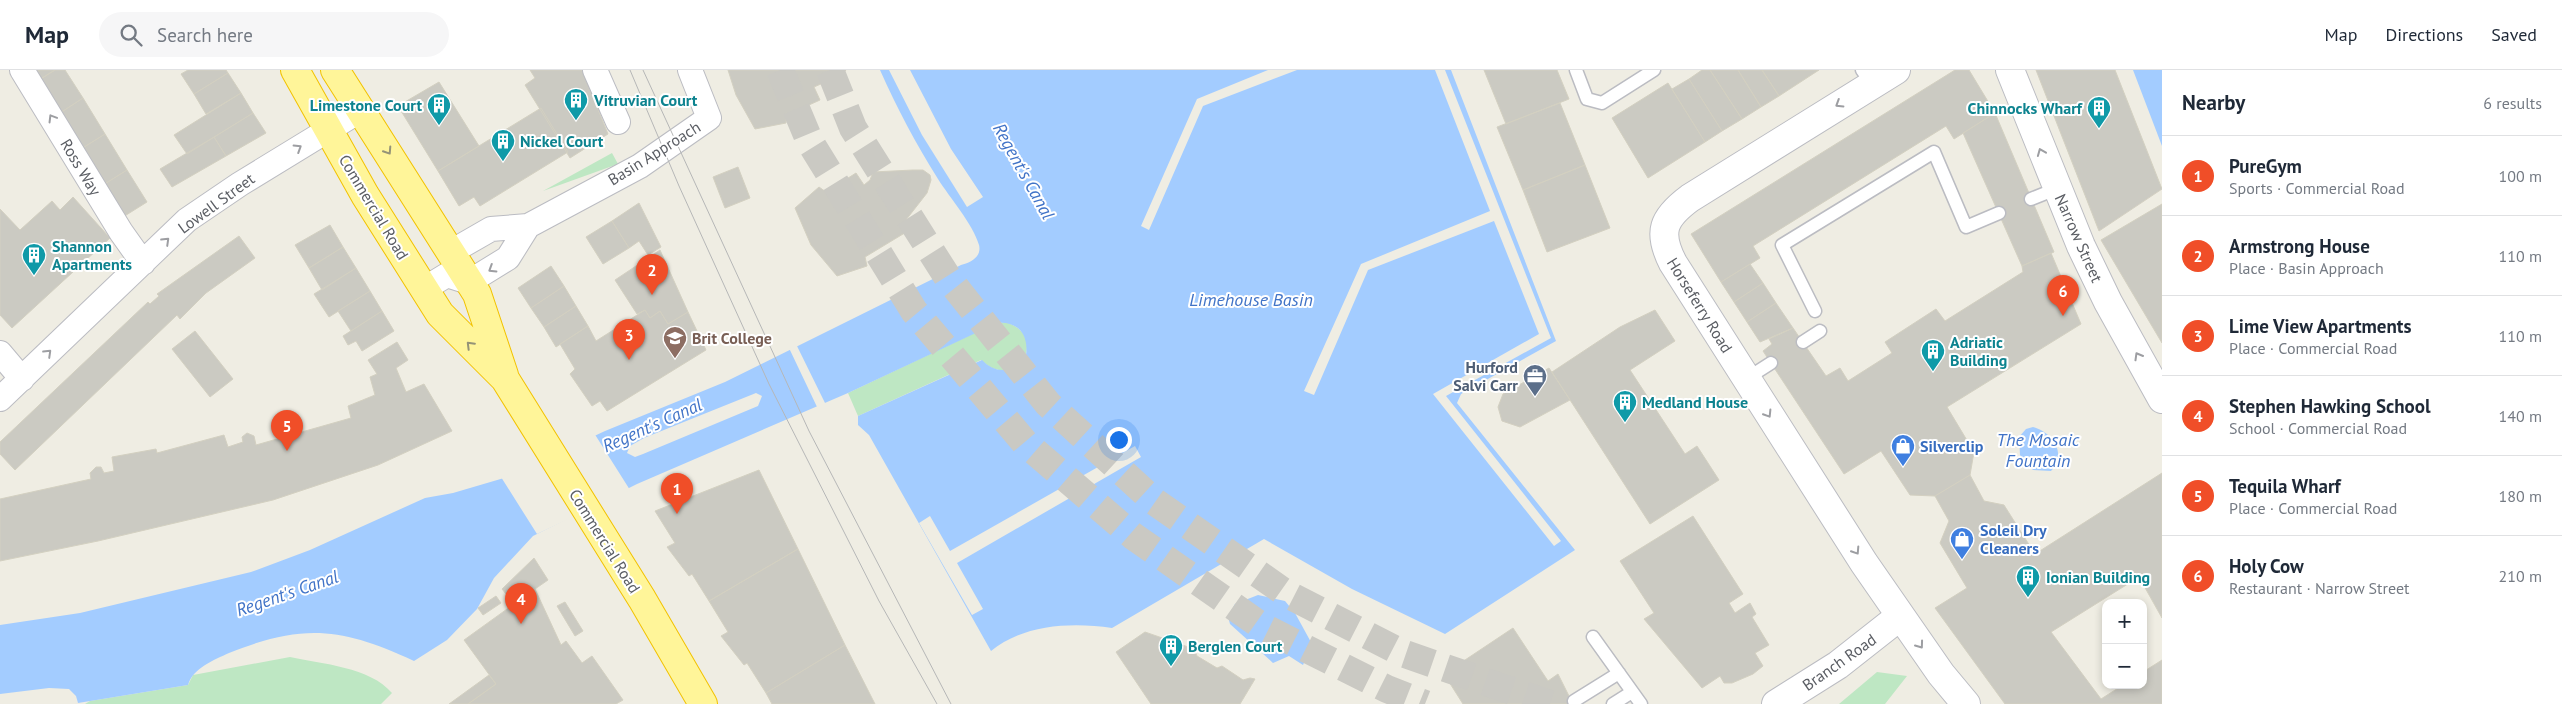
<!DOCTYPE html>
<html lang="en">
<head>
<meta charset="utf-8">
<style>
  :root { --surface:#fff; --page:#f6f6f7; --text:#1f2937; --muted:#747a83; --line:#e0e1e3; --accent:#f04e28 }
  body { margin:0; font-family:"PT Sans",sans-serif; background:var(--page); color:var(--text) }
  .controls { position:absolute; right:15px; bottom:15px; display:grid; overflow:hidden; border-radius:10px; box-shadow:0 2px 8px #0003 }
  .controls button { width:45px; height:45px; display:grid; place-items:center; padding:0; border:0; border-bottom:1px solid var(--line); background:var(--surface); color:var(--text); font:25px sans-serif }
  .you { position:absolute; left:1118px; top:369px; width:18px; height:18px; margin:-12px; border:4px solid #fff; border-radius:50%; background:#1a73e8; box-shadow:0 0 0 8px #1a73e833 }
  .badge { display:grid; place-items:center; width:32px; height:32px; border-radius:50%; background:var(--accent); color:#fff; font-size:16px; font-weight:700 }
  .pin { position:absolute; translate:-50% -41px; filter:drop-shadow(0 1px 2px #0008) }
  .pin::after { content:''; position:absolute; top:26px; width:18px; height:15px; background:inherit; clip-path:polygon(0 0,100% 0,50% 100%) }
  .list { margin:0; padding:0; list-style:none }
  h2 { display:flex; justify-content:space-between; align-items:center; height:65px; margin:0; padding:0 20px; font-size:21px }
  h2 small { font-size:16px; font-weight:400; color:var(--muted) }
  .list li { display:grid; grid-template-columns:32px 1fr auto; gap:15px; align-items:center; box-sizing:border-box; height:80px; padding:0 20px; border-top:1px solid var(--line) }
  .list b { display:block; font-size:19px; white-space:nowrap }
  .list p { margin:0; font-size:16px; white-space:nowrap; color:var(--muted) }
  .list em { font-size:16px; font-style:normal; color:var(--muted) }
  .icon { flex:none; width:28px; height:28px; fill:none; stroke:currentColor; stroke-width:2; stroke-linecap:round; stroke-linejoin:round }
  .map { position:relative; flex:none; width:2162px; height:634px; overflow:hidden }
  header { display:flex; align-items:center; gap:30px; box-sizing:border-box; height:70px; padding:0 25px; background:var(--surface); border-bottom:1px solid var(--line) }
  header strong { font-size:24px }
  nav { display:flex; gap:28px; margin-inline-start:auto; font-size:18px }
  .search { width:350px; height:45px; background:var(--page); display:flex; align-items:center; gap:12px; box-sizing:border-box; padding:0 18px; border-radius:28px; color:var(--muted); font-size:19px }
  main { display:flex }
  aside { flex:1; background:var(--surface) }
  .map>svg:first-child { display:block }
</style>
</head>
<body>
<header>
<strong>Map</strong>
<div class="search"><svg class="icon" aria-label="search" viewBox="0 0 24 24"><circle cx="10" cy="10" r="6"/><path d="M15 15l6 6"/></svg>Search here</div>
<nav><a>Map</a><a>Directions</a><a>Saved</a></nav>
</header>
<main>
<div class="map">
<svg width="2162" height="634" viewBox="0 0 2162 634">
  <rect width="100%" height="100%" fill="#efede3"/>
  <path fill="#bee7c3" d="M612 83 618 94 543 121Z
    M1005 252C1051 265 1016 324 981 290L858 346 848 323 989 256Z
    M290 587C322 594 370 597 392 623L381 634H85L90 631 188 615 193 605Z
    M1877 602 1907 606 1885 634H1839Z"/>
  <path fill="#a3ccff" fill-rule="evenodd" d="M880 0H1451L1556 271 1461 324 1457 333 1575 480 1445 564 1352 519 1264 469 1112 558C1072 552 1024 554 991 581L869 365 858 355V346L982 290C996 305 1015 303 1026 285 1029 264 1017 251 997 253L848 323 637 414 533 466 494 508 477 539 447 570 414 591C342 558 304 553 229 583 214 590 193 598 188 615L78 633 76 626 69 619 49 618 0 624V555L80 543 251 502 310 480 425 428 453 423 504 408 605 361 725 312 961 195C970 193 982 187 979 175 973 154 950 128 938 109 916 74 897 38 880 0ZM756 323 762 326 758 336 643 384 635 387 627 383 630 376 644 368Z
    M2133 0H2162V76Z
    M2033 357C2052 362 2068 384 2051 401L2033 400 2020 385 2019 367 2026 359Z
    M1258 525 1285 531 1295 543 1312 574 1303 595 1289 586 1273 593 1230 554 1228 547 1235 534Z"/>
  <path fill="#efede3" d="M889 0H910L951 79 983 127 967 137 922 65Z
    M1268 0H1297L1203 36 1149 160 1141 156 1197 29Z
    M1435 0H1445L1551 268 1446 326 1561 471 1554 476 1433 324 1539 264 1494 151 1368 200 1314 325 1304 321 1361 194 1490 141Z
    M796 274 826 335 818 339 789 278Z
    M594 363 630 420 537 464 501 407Z
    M1135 376 1141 387 957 493 983 539 972 545 919 453 930 446 950 481Z"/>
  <path fill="#cbcac2" stroke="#d3d0c1" d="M33 0H55L39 10Z
    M55 0H65L83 28 60 43 39 10Z
    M188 0H226L228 3 194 24 181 4Z
    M530 0H582L608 64 570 88 525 15 535 8Z
    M728 0H846L829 19 823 13 814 17 820 30 789 44 786 43V53L755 59 736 25Z
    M1484 0H1557L1569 29 1506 54Z
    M1702 0H1710L1742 49 1722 61 1689 9Z
    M1710 0H1738L1761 37 1742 49Z
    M1738 0H1762L1779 26 1761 37Z
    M1762 0H1819L1779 26Z
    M1955 0H1969L1995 43 1954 69 1946 56 1753 176 1760 188 1721 212 1691 164Z
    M2036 0H2115L2162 119 2099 161Z
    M228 3 241 23 206 44 194 24Z
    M1689 9 1722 61 1705 72 1672 19Z
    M439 12 479 76 438 101 398 36Z
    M1668 13 1705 72 1648 108 1612 48Z
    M241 23 253 43 187 84 174 65Z
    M83 28 105 64 81 79 60 43Z
    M1560 33 1585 95 1523 120 1497 57Z
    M541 38 568 82 480 136 474 127 459 136 438 101Z
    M253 43 266 63 226 86 214 67Z
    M1995 43 2054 182 2022 196 1963 63Z
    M105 64 127 100 103 115 81 79Z
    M214 67 226 86 172 117 160 99Z
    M1585 95 1610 158 1547 182 1523 120Z
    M738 97 750 128 725 138 713 107Z
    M127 100 147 132 123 147 103 115Z
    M913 100H923L930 105 931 110 927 123 902 155 908 161 865 187 867 196 837 206 811 175 795 138 819 117 826 122 856 103 864 115 870 110 873 102Z
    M73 127 110 168 12 258 0 245V139L20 160 52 131 60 140Z
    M639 133 661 177 648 185 639 171 629 178 612 151Z
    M2162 134V273L2101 170Z
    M612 151 629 178 603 194 586 167Z
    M330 155 343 177 309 198 295 175Z
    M239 166 255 188 206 223 180 249 177 245 15 400 0 384V372L148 232 150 234 159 226 157 224Z
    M343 177 356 198 322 220 309 198Z
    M660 180 688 242 668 254 660 241 650 248 645 240 637 244 615 210Z
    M2051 183 2081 254 1947 337 1974 382 1970 405 1935 426 1910 425 1881 381 1844 404 1763 281 1772 274 1769 269 1793 258 1826 306 1840 298 1848 311 1892 283 1885 272 1936 239 1945 251 2023 202 2022 196Z
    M1750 194 1763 213 1734 232 1721 212Z
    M551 196 564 216 531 238 518 218Z
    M356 198 370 221 329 247 314 224Z
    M1763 213 1776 233 1747 252 1734 232Z
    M564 216 576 236 544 257 531 238Z
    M370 221 382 241 351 261 338 241Z
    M1776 233 1793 258 1760 272 1747 252Z
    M576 236 588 256 556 277 544 257Z
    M645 240 650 248 660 241 668 254 688 242 706 280 607 341 600 331 592 336 570 304 575 299 560 274 588 256 596 271Z
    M1655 240 1675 271 1630 300 1685 384 1697 376 1719 410 1650 454 1552 302 1620 257Z
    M382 241 394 261 362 281 356 271 348 275 343 266Z
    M195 261 233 309 210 327 172 279Z
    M397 272 408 290 396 298 406 322 424 314 452 361 378 395 273 430 98 471 0 491V429L91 409 90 403 96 397H101L104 403 114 401 112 387 156 379 157 383 224 365 228 377 243 372 242 367 247 363 254 366 256 375 351 348 348 336 375 325 370 307 377 304 368 290Z
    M1549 298 1570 330 1520 357 1502 351 1498 337 1503 324Z
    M759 400 798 479 709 531 692 504 689 506 667 477 675 473 655 441Z
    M2162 403V548L2139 507 2051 562 2101 629 2123 615H2143V602L2162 590V634H2005L1935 538 1967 518 1940 473 1949 451 1935 426 1970 405 1984 431 2004 435 2035 484Z
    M1693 446 1743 524 1729 533 1735 543 1750 533 1756 544 1752 547 1769 575 1755 583 1763 596 1753 604 1732 613H1724L1720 606 1702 618 1644 549 1654 543 1620 491Z
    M798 479 845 575 766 623 747 593 744 595 721 566 728 562 709 531Z
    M534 488 548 510 535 519 561 575 566 571 582 593 592 586 623 630 616 634H468L496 614 464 570 514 534 502 519Z
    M496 526 501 533 483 545 478 538Z
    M565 532 583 561 575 566 557 536Z
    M1513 558 1548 611 1558 604 1573 634H1463L1444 604Z
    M1145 562 1194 579 1197 586 1217 598 1222 596 1243 610 1250 608 1255 609 1240 634H1151L1116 582Z
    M845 575 875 634H772L766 623Z
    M489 605 496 614 468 634H449Z"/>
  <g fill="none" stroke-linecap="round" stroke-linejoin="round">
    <path stroke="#cac9c3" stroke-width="28" stroke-dasharray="28 14" stroke-linecap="butt" d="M780 0 810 72 914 241 1025 373 1133 466 1263 557 1387 619 1425 634
      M830 0 853 58 948 208 1048 334 1155 432 1287 524 1402 583 1550 634"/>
    <g stroke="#bbbcc2" stroke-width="15">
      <path id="service" d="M1576 0 1587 29 1602 33 1654 0
        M1862 0 1872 14
        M2031 129 2056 119
        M1815 241 1782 175 1934 82 1966 157 1999 143
        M1803 272 1820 261
        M1746 309 1771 293
        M1593 567 1641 634
        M1574 631 1619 603
        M1613 634 1632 622"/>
    </g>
    <g stroke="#bbbcc2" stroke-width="26">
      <path id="minor" d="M22 0 121 162 143 193
        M595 0 618 52
        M451 182 491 159 528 156 640 96 709 48 690 0
        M424 219 447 205 469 212 508 188 528 156
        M0 283 22 309
        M0 329 187 150 240 114 361 40"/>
    </g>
    <g stroke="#bbbcc2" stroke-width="30">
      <path id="tertiary" d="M1896 0 1690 128C1663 148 1657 162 1673 193L1864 493 1941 604 1966 634
        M2010 0 2081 176 2108 232 2162 329
        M1776 634 1838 595 1899 547"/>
    </g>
    <g stroke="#f2c200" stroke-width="30">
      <path id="trunk" d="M295 0 365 125 440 244 505 309 642 529 703 634
        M335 0 477 224 504 305"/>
    </g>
    <use href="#service" stroke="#fff" stroke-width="12"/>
    <use href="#minor" stroke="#fff" stroke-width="24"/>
    <use href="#tertiary" stroke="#fff" stroke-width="28"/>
    <use href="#trunk" stroke="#fff599" stroke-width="28"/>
    <path stroke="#b6b7b7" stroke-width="1" d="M630 0 679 116 769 314 879 531 937 634
      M643 0 809 361 951 634"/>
  </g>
  <defs><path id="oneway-chevron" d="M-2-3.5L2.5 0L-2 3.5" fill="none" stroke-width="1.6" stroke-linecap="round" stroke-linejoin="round" transform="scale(1.25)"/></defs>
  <g stroke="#9d9ea2">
    <use href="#oneway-chevron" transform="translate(1839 34) rotate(148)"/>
    <use href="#oneway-chevron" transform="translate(52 48) rotate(-121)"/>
    <use href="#oneway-chevron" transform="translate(298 78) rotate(-32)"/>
    <use href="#oneway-chevron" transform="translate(2041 82) rotate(-112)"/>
    <use href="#oneway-chevron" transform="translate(166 171) rotate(-44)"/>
    <use href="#oneway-chevron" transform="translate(492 199) rotate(148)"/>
    <use href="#oneway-chevron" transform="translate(48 283) rotate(-44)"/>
    <use href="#oneway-chevron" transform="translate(2138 286) rotate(-120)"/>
    <use href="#oneway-chevron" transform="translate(1768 344) rotate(58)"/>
    <use href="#oneway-chevron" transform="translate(1856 481) rotate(57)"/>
    <use href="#oneway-chevron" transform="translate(1920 575) rotate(54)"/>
  </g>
  <g stroke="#949377">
    <use href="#oneway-chevron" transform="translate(388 81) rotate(57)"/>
    <use href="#oneway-chevron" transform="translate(470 275) rotate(-135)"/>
  </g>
  <defs>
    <g id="building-pin" transform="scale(1.25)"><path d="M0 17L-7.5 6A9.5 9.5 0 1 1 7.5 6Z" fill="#0f9aa8" stroke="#fff"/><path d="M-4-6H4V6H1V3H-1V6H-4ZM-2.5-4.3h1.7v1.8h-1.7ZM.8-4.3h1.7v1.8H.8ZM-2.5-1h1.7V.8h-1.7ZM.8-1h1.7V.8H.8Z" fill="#fff"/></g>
    <g id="university-pin" transform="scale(1.25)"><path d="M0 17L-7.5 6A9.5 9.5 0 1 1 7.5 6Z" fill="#8d6e63" stroke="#fff"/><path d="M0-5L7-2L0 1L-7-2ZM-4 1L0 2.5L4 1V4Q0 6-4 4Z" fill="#fff"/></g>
    <g id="office-pin" transform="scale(1.25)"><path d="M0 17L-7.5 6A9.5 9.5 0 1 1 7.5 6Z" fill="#5c6f8a" stroke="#fff"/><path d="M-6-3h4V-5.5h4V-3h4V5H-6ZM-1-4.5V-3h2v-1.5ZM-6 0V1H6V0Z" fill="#fff"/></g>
    <g id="shop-pin" transform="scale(1.25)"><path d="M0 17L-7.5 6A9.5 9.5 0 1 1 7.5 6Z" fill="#3f7fe0" stroke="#fff"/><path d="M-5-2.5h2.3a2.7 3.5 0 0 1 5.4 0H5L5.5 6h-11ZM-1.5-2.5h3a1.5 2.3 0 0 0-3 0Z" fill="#fff"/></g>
  </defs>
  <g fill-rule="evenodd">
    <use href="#building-pin" x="576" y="30"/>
    <use href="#building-pin" x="439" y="35"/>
    <use href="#building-pin" x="2099" y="38"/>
    <use href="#building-pin" x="503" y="71"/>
    <use href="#building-pin" x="34" y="185"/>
    <use href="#university-pin" x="675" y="268"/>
    <use href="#building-pin" x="1933" y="281"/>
    <use href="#office-pin" x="1535" y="306"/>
    <use href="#building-pin" x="1625" y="332"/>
    <use href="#shop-pin" x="1903" y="376"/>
    <use href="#shop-pin" x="1962" y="469"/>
    <use href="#building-pin" x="2028" y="507"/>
    <use href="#building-pin" x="1171" y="576"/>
  </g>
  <g text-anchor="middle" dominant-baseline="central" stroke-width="4" stroke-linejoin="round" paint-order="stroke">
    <g font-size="16" font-weight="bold" fill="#0d838f" stroke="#fff" text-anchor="start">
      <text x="594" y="30">Vitruvian Court</text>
      <text x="422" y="35" text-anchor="end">Limestone Court</text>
      <text x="2082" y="38" text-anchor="end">Chinnocks Wharf</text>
      <text x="520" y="71">Nickel Court</text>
      <text x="52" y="176">Shannon<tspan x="52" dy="18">Apartments</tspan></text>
      <text x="1950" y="272">Adriatic<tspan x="1950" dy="18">Building</tspan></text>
      <text x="1642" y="332">Medland House</text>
      <text x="2046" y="507">Ionian Building</text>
      <text x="1188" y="576">Berglen Court</text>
    </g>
    <g font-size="16" fill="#5b5e64" stroke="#fff">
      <text transform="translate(654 83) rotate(-32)">Basin Approach</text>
      <text transform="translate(81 97) rotate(59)">Ross Way</text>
      <text transform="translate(216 133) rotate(-36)">Lowell Street</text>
      <text transform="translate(374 137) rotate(59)">Commercial Road</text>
      <text transform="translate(2079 168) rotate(66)">Narrow Street</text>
      <text transform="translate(1700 235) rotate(58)">Horseferry Road</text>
      <text transform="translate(605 471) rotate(58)">Commercial Road</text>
      <text transform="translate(1839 592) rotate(-35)">Branch Road</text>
    </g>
    <g font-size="16" font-weight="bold" fill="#785e54" stroke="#fff" text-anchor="start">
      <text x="692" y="268">Brit College</text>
    </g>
    <g font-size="16" font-weight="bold" fill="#4e5e75" stroke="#fff" text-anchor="end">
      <text x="1518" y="297">Hurford<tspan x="1518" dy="18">Salvi Carr</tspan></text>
    </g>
    <g font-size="16" font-weight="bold" fill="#366cbe" stroke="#fff" text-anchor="start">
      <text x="1920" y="376">Silverclip</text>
      <text x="1980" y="460">Soleil Dry<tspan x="1980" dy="18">Cleaners</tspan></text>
    </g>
    <g font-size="18" font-style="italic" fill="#4073c7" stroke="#fff">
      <text transform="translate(1024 101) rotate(61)">Regent's Canal</text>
      <text x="1251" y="229">Limehouse Basin</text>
      <text transform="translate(652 355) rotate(-24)">Regent's Canal</text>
      <text x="2038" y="369">The Mosaic<tspan x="2038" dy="21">Fountain</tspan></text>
      <text transform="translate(287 523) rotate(-19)">Regent's Canal</text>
    </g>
  </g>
</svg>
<div class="controls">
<button>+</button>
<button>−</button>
</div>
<div class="you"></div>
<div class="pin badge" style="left:677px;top:444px">1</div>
<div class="pin badge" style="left:652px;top:225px">2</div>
<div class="pin badge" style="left:629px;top:290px">3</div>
<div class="pin badge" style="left:521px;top:554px">4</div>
<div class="pin badge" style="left:287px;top:381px">5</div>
<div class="pin badge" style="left:2063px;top:246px">6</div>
</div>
<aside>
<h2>Nearby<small>6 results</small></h2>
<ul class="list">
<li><span class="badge">1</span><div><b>PureGym</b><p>Sports · Commercial Road</p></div><em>100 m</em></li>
<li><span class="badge">2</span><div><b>Armstrong House</b><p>Place · Basin Approach</p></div><em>110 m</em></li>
<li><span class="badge">3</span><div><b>Lime View Apartments</b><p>Place · Commercial Road</p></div><em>110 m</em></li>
<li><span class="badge">4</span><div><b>Stephen Hawking School</b><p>School · Commercial Road</p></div><em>140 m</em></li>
<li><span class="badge">5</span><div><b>Tequila Wharf</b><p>Place · Commercial Road</p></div><em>180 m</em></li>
<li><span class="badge">6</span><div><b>Holy Cow</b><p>Restaurant · Narrow Street</p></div><em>210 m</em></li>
</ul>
</aside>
</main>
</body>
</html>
